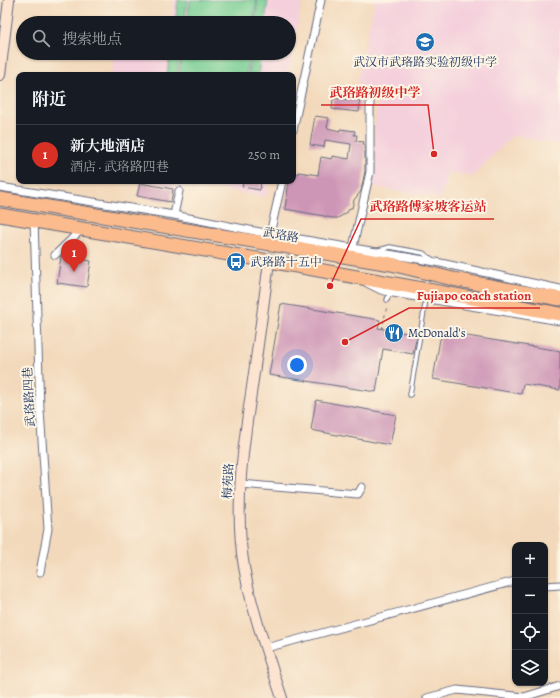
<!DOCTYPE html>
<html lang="zh">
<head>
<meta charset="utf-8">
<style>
  :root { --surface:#171b24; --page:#242831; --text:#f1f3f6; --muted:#9ea1a6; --line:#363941; --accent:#d93025 }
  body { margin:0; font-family:Alegreya,"Noto Serif SC",serif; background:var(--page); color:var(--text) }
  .controls { position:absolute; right:12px; bottom:12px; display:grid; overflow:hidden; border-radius:8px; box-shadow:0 1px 3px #0004 }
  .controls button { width:36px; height:36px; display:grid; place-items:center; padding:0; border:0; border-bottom:1px solid var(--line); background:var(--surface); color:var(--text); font:20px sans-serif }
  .you { position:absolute; left:297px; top:365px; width:14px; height:14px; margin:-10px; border:3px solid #fff; border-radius:50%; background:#1a73e8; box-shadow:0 0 0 6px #1a73e833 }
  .badge { display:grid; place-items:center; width:26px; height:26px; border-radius:50%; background:var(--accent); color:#fff; font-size:13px; font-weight:700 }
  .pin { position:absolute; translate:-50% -33px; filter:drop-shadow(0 1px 2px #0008) }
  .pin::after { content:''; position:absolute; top:21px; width:14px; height:12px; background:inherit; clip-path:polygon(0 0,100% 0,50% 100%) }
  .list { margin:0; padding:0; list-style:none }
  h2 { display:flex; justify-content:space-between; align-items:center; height:52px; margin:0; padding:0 16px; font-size:17px }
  h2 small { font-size:13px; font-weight:400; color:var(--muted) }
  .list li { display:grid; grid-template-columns:26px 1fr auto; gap:12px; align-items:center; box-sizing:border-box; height:60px; padding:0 16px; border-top:1px solid var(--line) }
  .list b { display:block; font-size:15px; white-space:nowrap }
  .list p { margin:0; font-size:13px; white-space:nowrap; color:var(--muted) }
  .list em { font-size:13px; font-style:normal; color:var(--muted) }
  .icon { flex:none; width:22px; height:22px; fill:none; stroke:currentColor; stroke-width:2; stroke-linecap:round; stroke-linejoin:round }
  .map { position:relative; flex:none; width:560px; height:698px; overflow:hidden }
  .search { position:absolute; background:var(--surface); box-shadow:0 1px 3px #0004; left:16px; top:16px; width:280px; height:44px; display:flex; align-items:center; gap:10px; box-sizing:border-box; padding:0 14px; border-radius:22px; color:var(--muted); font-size:15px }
  .panel { position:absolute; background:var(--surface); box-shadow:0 1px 3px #0004; left:16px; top:72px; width:280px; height:112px; border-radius:8px }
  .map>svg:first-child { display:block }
</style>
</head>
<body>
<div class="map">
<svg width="560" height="698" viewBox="0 0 560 698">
  <rect width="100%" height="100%" fill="#fcf5e5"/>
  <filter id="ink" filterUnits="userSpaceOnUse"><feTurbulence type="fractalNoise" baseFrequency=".025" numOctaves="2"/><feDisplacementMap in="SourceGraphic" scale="8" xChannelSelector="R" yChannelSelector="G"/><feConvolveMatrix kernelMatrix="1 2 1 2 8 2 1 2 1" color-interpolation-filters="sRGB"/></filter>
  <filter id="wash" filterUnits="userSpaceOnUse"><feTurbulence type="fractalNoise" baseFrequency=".012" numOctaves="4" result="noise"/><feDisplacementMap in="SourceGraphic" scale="16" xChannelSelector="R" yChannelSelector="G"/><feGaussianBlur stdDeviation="0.9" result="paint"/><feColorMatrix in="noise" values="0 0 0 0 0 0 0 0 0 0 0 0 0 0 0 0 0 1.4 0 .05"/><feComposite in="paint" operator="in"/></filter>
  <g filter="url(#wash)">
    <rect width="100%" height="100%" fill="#f3d9bb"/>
    <path fill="#f4cfdc" d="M174 0H302L288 75H112L114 53H289V23H170Z
      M375 0H560V145L513 135 473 176 448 172 441 198 369 186 377 106 381 97 361 92 362 84 357 83Z
      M143 181H190L189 185 186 184 185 188Z
      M201 181H269L266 197 206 187 207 182Z"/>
    <path fill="#75cd92" stroke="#487e78" d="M178 0H188L184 23H175Z
      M190 0H257L253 23H187Z
      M258 0H268L265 23H255Z
      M170 53H180L177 75H167Z
      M182 53H249L246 75H179Z
      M251 53H261L258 75H248Z"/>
    <g id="blocks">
      <path fill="#ce96b6" d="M333 98 360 101 359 112 332 109Z
        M315 116 329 118 327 128 340 131V129L355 131 354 135H357L356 141 364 142 363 145H365V171L361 191 354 200 352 208H350L346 213 338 218H331L324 216 285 209 289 181H293V173L298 174V172L318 175 321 157 332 159V156L349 159 351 144 325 140 324 147 310 145Z
        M243 181H261L260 190 242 187Z
        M140 183 173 189 171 202 137 196Z
        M61 256 91 261 87 287 57 283Z
        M281 304 380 320 378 328 417 335 413 354 383 349 376 392 269 375Z
        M454 329 462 330 461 335 560 351V390L523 384 521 394 433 379 440 339Z
        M316 400 396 415 390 445 311 430Z"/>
    </g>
  </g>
  <g filter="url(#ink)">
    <use href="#blocks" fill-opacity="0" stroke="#676a7f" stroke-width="1"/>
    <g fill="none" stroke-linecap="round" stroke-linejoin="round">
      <g stroke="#676a7f" stroke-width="5.5">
        <path id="lane" d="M379 250 390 247 423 253 433 260
          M387 300 390 292
          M410 395 426 299"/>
      </g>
      <g stroke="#676a7f" stroke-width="9">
        <path id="street" d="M293 130 321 0
          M0 187 174 215 270 234 436 262 560 289
          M174 215 179 191
          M34 220 40 410 48 529 40 572
          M270 234 282 181
          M353 247 370 172V103
          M55 255 82 229
          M367 283 381 290 393 293 560 321
          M241 484 358 494 362 487
          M545 586 560 585
          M266 648 515 581
          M427 698 457 690 524 697 560 686"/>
      </g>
      <g stroke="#676a7f" stroke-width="12">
        <path id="secondary" d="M0 75 9 0
          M269 261C264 303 258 345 252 387 243 446 234 508 244 567 252 612 268 655 282 698"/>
      </g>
      <g stroke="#676a7f" stroke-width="15">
        <path id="highway" d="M0 199 391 264 453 279 560 299
          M0 215 269 261 560 314"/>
      </g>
      <path stroke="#676a7f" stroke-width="1" stroke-dasharray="3 3" stroke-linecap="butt" d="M382 329 387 306"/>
      <use href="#lane" stroke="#fff" stroke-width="3.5"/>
      <use href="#street" stroke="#fff" stroke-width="7"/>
      <use href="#secondary" stroke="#fde4d1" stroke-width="10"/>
      <use href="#highway" stroke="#fbbb8c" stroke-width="13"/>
    </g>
  </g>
  <defs>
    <g id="school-disc" transform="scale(1)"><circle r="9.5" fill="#1f6fb2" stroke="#fcf5e5"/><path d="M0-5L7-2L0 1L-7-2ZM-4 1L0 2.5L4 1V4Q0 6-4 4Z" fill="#fff"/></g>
    <g id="bus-disc" transform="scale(1)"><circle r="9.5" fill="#1f6fb2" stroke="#fcf5e5"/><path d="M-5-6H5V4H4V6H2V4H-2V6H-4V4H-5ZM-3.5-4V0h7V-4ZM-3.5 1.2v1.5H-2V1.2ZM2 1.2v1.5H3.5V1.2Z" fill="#fff"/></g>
    <g id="restaurant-disc" transform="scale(1)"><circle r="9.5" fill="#1f6fb2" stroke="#fcf5e5"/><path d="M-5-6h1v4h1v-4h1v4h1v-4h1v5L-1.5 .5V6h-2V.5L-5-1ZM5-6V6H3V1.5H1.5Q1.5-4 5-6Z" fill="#fff"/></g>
  </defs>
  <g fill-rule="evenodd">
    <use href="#school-disc" x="425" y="42"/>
    <use href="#bus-disc" x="236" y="262"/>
    <use href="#restaurant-disc" x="394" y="333"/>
  </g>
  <g text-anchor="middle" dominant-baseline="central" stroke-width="4" stroke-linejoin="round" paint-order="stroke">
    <g font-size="12" fill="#1b2f5e" stroke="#fcf5e5" text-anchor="start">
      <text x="425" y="62" text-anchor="middle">武汉市武珞路实验初级中学</text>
      <text x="250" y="262">武珞路十五中</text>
      <text x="408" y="333">McDonald's</text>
    </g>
    <g font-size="12" fill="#1b2f5e" stroke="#fcf5e5">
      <text transform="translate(281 235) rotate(10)">武珞路</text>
      <text transform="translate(29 397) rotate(-93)">武珞路四巷</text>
      <text transform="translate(228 481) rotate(-87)">梅苑路</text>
    </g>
  </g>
  <path fill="none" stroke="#d62828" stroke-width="1.5" d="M434 154L428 105H321M330 286L361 219H494M345 342L409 308H540"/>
  <g fill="#d62828" stroke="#fcf5e5" stroke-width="1.5">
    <circle cx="434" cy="154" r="4"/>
    <circle cx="330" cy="286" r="4"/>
    <circle cx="345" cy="342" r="4"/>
  </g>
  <g font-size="13" text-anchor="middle" font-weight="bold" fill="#d62828" stroke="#fcf5e5" stroke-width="4" stroke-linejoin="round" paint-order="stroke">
    <text x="375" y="97">武珞路初级中学</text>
    <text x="428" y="211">武珞路傅家坡客运站</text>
    <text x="474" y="300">Fujiapo coach station</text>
  </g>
</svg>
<div class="controls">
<button>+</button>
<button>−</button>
<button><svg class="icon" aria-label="locate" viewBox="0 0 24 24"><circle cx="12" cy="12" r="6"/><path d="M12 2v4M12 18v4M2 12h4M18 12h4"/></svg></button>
<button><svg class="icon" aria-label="layers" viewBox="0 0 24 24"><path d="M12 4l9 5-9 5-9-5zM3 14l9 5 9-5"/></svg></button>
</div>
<div class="you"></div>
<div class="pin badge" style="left:74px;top:272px">1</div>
<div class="search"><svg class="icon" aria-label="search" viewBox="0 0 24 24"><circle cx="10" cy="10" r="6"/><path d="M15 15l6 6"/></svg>搜索地点</div>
<section class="panel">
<h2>附近<small></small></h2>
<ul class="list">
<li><span class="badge">1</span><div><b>新大地酒店</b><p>酒店 · 武珞路四巷</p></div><em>250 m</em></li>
</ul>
</section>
</div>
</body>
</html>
